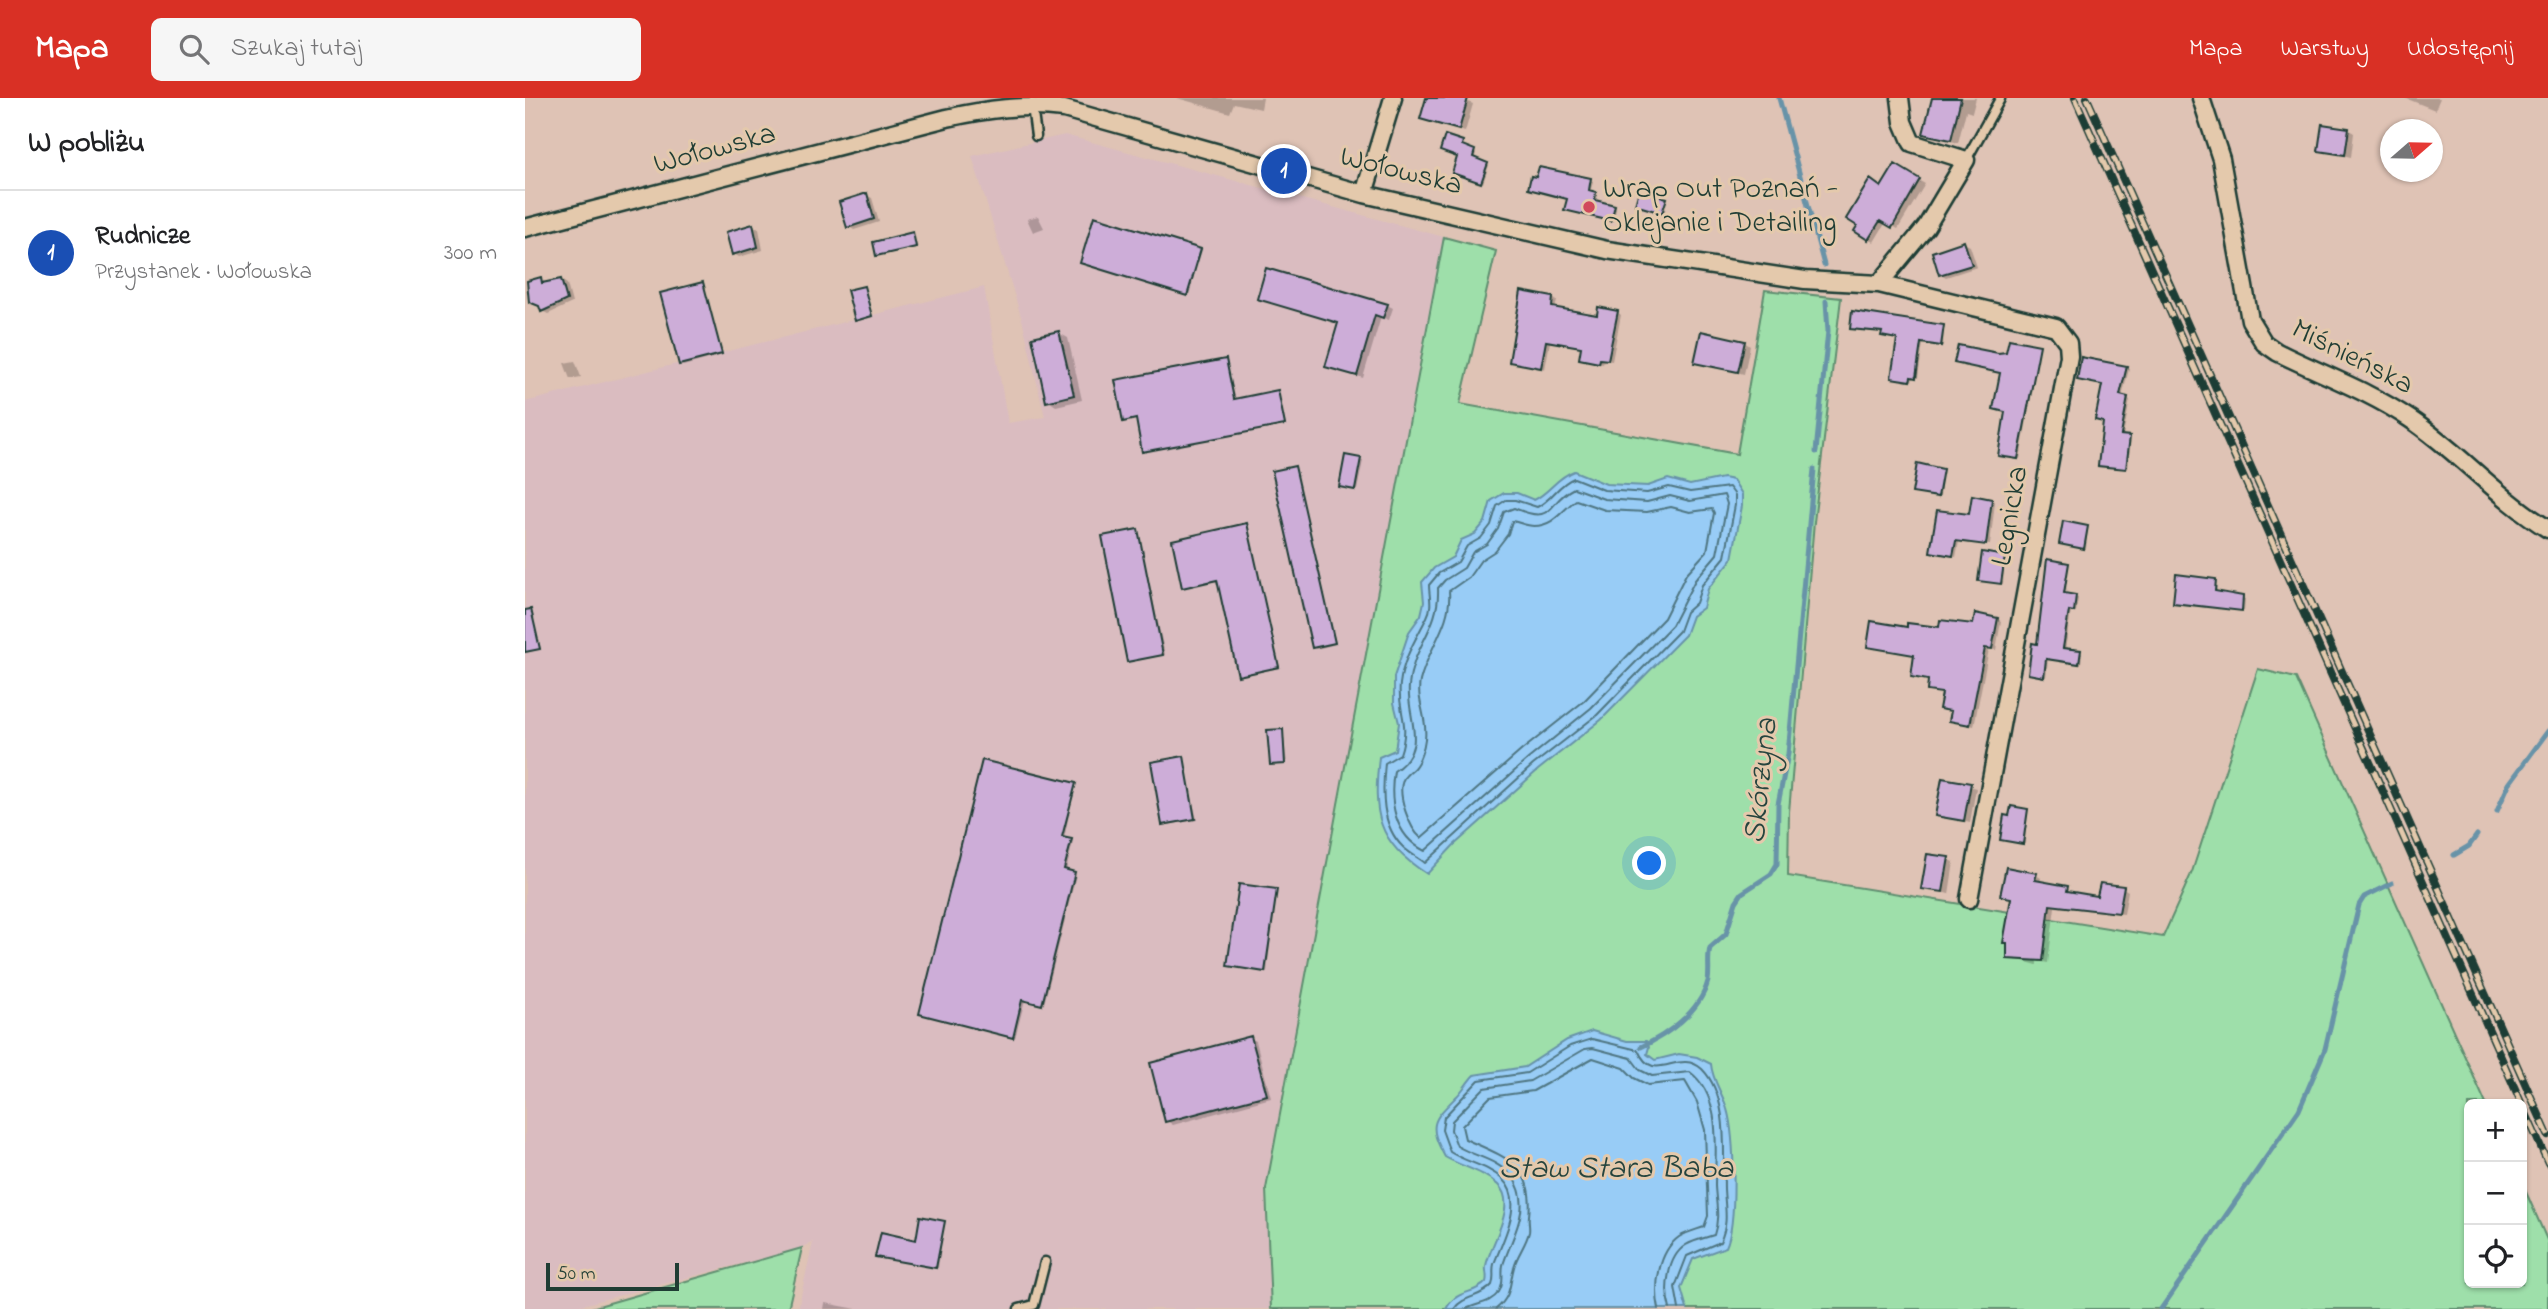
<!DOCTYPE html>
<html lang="pl">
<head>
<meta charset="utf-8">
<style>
  :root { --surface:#fff; --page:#f6f6f6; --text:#202124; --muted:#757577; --line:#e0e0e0; --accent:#d93025 }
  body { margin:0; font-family:"Indie Flower",sans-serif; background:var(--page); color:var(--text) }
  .controls { position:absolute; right:21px; bottom:21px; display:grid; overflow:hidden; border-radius:10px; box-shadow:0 2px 5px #0004 }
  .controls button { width:63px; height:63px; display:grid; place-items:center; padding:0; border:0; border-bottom:2px solid var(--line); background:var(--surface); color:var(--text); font:35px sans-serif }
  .compass { position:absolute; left:1855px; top:21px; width:63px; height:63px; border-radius:50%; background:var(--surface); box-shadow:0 2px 5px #0004; rotate:70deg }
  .scale { position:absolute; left:21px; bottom:18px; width:133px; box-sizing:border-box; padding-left:7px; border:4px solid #1f3d34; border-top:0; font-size:19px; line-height:24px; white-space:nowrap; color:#1f3d34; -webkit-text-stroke:5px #e4c9ac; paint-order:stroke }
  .you { position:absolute; left:1125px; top:766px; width:24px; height:24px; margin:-18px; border:5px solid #fff; border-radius:50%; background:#1a73e8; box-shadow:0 0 0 10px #1a73e833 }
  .badge { display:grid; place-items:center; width:46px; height:46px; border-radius:50%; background:var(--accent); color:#fff; font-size:23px; font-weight:700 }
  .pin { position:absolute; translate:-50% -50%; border:4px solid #fff; box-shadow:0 2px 7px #0006 }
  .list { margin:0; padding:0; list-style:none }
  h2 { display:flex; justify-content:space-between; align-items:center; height:91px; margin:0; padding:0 28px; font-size:30px }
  h2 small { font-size:23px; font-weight:400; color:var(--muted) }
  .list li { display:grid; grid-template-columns:46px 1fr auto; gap:21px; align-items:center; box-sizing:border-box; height:126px; padding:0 28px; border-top:2px solid var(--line) }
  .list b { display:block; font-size:26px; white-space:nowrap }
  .list p { margin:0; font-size:23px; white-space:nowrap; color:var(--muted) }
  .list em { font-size:23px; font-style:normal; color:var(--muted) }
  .icon { flex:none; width:38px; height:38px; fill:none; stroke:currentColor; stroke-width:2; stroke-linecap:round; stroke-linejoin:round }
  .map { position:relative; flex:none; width:2023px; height:1211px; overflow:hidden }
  header { display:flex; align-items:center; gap:42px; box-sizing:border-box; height:98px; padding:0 35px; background:var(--accent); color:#fff }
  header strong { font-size:33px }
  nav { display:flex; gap:38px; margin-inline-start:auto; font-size:24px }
  .search { width:490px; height:63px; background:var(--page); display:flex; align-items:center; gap:18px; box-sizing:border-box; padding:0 24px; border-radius:10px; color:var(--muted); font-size:26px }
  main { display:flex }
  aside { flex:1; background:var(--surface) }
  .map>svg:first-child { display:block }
</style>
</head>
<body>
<header>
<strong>Mapa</strong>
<div class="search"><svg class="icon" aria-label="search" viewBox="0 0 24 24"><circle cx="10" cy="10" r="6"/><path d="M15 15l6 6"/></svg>Szukaj tutaj</div>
<nav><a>Mapa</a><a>Warstwy</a><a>Udostępnij</a></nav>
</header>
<main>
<aside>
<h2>W pobliżu<small></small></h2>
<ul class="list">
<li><span class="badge" style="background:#1a4fb4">1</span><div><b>Rudnicze</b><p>Przystanek · Wołowska</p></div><em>300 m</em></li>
</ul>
</aside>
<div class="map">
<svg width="2023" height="1211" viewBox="0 0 2023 1211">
  <rect width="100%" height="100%" fill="#dfc3b5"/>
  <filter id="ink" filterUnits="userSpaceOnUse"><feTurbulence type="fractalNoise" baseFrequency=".0143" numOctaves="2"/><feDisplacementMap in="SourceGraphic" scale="14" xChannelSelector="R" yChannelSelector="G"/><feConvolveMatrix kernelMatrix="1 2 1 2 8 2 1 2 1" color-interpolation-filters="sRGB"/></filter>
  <g filter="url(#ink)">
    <path fill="#dabcc0" d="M540 37 919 139 741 1091 746 1211H273L288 1144 277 1150 42 1211H0V304L459 189 483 325 520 319 498 225 447 58Z"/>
    <path fill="#9edfaa" stroke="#5e8e6f" stroke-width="2" d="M919 139 971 153 935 306 1212 356 1240 192 1316 200 1289 424 1264 714 1263 778 1638 839 1667 774 1733 571 1771 580 1961 1006H1944V1185H1997V1085L2023 1144V1211H746L741 1091Z
      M277 1150 263 1211H63Z"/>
    <path fill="#98ccf6" stroke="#6893a8" stroke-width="2" d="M1049 373 1081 386 1123 388 1143 381 1165 387 1198 380 1208 382 1217 396V408L1207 461 1183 491 1178 510 1167 518 1160 537 1076 622 1013 672 928 748 902 776C851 743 848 716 854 659L870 652 874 625 869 605V579L884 534 896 517 899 504 897 484 909 470 928 459 936 442 950 436 960 424 966 403 979 395H992L1009 402C1025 394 1032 379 1049 373Z
      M1067 933 1102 943H1121L1124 949 1122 956 1130 962 1154 956 1172 959 1186 966C1187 982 1198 996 1202 1011 1210 1038 1212 1126 1201 1149L1168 1161 1156 1190 1162 1211H921C933 1190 948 1198 961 1184 963 1177 960 1174 961 1168 964 1148 994 1107 973 1087 958 1073 937 1069 920 1059 902 1026 908 1022 932 998 938 992 943 983 949 977L1000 969 1042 942Z"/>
    <path fill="#0003" d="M652 0H738L736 11 709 5 705 15Z
      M903 0H932L948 6 940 34 903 23Z
      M1410 0H1451L1447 15 1441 13 1433 45 1400 35Z
      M1880 0H1915L1910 12Z
      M1824 32 1829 35 1826 59 1795 52Z
      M937 45 938 50 951 55 949 62 964 67 958 85 931 76Z
      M1370 69 1400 86 1373 131 1361 124 1349 144 1331 133Z
      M1015 71 1068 83 1065 95 1073 97 1071 104 1091 110 1089 123 1043 112 1044 100 1013 81Z
      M341 97 347 100 354 124 329 132 323 128Z
      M1141 102 1140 115 1114 108Z
      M513 118 519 130 508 134 502 121Z
      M228 128 234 131 238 152 214 159 209 156Z
      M388 136 393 150 352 157Z
      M1439 145 1445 148 1452 169 1421 179 1416 176Z
      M675 153 664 198 559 166Z
      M15 180 22 186 36 182 42 186 47 205 23 216 17 213 16 208 3 201Z
      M177 186 198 257 158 268 156 266Z
      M339 190 348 219 334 223 331 222Z
      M998 195 1028 200 1032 203 1030 211 1073 219 1092 214 1096 217 1087 263 1079 262 1078 266 1060 262 1056 260 1057 250 1025 244 1020 271 986 263Z
      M734 200 862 207 868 210 864 222 856 219 838 280 802 268 815 225Z
      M1328 215 1419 229 1418 248 1398 245 1393 280 1388 279 1387 283 1370 281 1374 241 1359 234 1329 231Z
      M534 235 543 240 557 302 531 308 522 302Z
      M1219 244 1225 248 1219 276 1171 264Z
      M1515 248 1495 361 1477 358 1482 314 1477 275Z
      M1558 261 1604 271 1597 299 1605 302 1598 338 1606 340 1603 371 1577 368 1579 287Z
      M50 263 56 279 45 281 39 265Z
      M701 263 711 302 753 294 761 327 619 353 613 322H599Z
      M821 359 838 363 832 392 818 389Z
      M770 370 811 546 791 551 789 549Z
      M1417 373 1415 399 1391 396Z
      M1467 402 1470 404 1465 447 1434 444 1431 459 1410 455 1446 417Z
      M722 427 755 570 717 578 694 483 659 488Z
      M1563 429 1561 451 1538 447Z
      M613 433 640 557 606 564 603 563Z
      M1480 459 1478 486 1457 483Z
      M1543 467 1541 497 1553 500 1551 514 1546 513 1540 552 1557 555 1556 566 1523 561 1521 579 1507 577 1513 548Z
      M1691 482 1692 495 1720 501 1719 513 1650 504Z
      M7 518 16 551 0 555V519Z
      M1472 521 1476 523 1471 552 1464 551 1449 628 1426 623 1428 613 1419 596 1404 592 1405 582 1388 578 1391 557 1344 548 1383 531 1449 528Z
      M758 633 762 666 749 667 746 666Z
      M658 660 672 722 641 727 639 726Z
      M1419 682 1451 690 1445 725 1412 717Z
      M550 687 539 741 548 744 541 773 551 777 519 906 500 902 490 940 398 917Z
      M1502 712 1500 746 1479 743Z
      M1423 761 1429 764 1424 796 1398 790Z
      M1511 777 1516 780 1515 785 1574 800 1598 790 1603 793 1599 816 1530 809 1523 865 1512 863V867L1487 860 1482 857 1487 801 1477 798Z
      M751 793 742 874 704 868Z
      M725 940 731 943 746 1000 648 1027 642 1023Z
      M419 1124 413 1170 355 1160 392 1144Z
      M300 1205 332 1211H299Z"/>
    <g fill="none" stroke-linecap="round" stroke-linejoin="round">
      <path stroke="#4f7682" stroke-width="2" d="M1049 380 1079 392 1122 395 1144 389 1165 394 1204 389 1210 397V407L1200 459 1177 487 1171 505 1161 514 1154 533 1072 617 1008 667 900 765C893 759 885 756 878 749 856 728 857 694 860 665L875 656C886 623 872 615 875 586 878 560 891 541 902 519 908 508 904 498 904 487L914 475 933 464 942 448 956 440 966 427 972 408 981 402H990L1012 409C1027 402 1033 386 1049 380Z
        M1049 390 1079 401 1122 404 1145 398 1165 403 1199 397 1202 406 1192 456 1170 482 1147 527 1066 610 1003 661 900 753C869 738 864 703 869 673 905 649 881 620 884 588 887 548 915 531 913 490L920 482 939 470 948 454 962 446 973 431 979 414 989 410C1031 428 1021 404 1049 390Z
        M1051 402 1080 412 1122 414 1146 409 1165 414 1187 411 1189 415 1182 453 1161 476 1139 520 1059 603 997 652 896 740C884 730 872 697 878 682 880 677 885 674 889 670 895 663 899 650 900 641 903 620 891 603 895 583 903 550 927 526 924 493L944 479 956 462 970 453 983 436 987 423C994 424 1001 428 1009 428 1029 428 1037 412 1051 402Z
        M929 1211C939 1197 956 1200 967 1187 970 1180 967 1173 969 1166 977 1143 1001 1103 977 1081 962 1067 942 1065 925 1054L917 1032 919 1019 954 982 1002 975 1045 948 1067 941 1113 952C1129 989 1153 949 1177 971 1205 999 1198 1056 1199 1091 1200 1111 1204 1125 1195 1144L1162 1158 1150 1189 1154 1211
        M941 1211C952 1205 965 1206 974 1194 980 1185 976 1176 978 1167 986 1140 1009 1108 988 1080 973 1061 950 1059 932 1048L926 1032 927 1023 959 990 1005 983 1060 951 1068 950 1106 960 1115 972 1127 978 1165 974C1198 999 1190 1053 1190 1088 1191 1107 1195 1119 1189 1137 1180 1140 1169 1142 1161 1147 1142 1159 1139 1192 1145 1211
        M971 1211C987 1198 984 1187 989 1169 992 1157 1001 1147 1004 1134 1005 1129 1003 1124 1004 1118 1010 1067 980 1059 940 1041L937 1028 965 999 1008 993 1068 960 1099 970 1109 980 1123 987 1160 983 1172 1004 1180 1032 1183 1118 1179 1129C1171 1132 1162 1134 1154 1139 1133 1154 1129 1189 1134 1211"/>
      <path stroke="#6893a8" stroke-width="5" d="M1254 0 1299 167
        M1291 354 1303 233 1301 203
        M1972 713 1984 686 2023 633
        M1929 757 1944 748 1952 737
        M1116 949C1142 937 1175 914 1183 883 1185 872 1182 861 1185 850L1201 836 1211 804 1217 795 1246 776 1252 766 1253 706 1263 656 1289 371
        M1636 1211 1774 1012 1800 951 1834 807 1839 799 1867 785"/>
    </g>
    <path fill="#cdadd8" stroke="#1f3d34" stroke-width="2" d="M901 0H943L934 32 895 21Z
      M1407 0H1436L1426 42 1398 36Z
      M1797 26 1824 30 1820 57 1793 53Z
      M920 37 938 43 937 47 950 52 948 59 963 65 956 85 927 75 932 59 915 53Z
      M1370 66 1395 81 1367 130 1355 123 1343 142 1329 133 1332 128 1321 121 1345 81 1356 89Z
      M1014 69 1066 80 1064 92 1071 94 1070 102 1090 107 1086 123 1039 112 1042 101 1003 91 1006 78 1011 79Z
      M1114 92 1142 100 1137 115 1110 107Z
      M342 95 349 121 322 130 314 104Z
      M569 118 676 151 662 198 555 165Z
      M228 126 233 149 207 157 201 134Z
      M388 134 391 149 351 158 348 144Z
      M1439 143 1447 167 1414 177 1407 154Z
      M741 170 863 206 858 220 850 217 832 278 800 269 813 225 732 201Z
      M16 179 17 185 36 181 42 202 16 214 14 208 4 204 2 183Z
      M178 184 197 256 154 267 135 195Z
      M339 188 347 218 330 223 322 192Z
      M996 193 1028 199 1027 209 1072 217 1073 209 1093 213 1083 262 1075 261 1074 265 1054 261 1056 249 1021 243 1016 270 984 264Z
      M1327 213 1419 227 1416 248 1396 245 1391 280 1386 279 1385 283 1366 280 1372 241 1356 238 1357 234 1325 231Z
      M534 233 549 297 521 304 507 239Z
      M1176 233 1220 243 1213 274 1169 265Z
      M1484 241 1515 247 1493 361 1473 358 1480 314 1468 311 1475 275 1429 265 1433 247 1473 255 1481 254Z
      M1556 259 1602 268 1595 297 1603 299 1596 337 1605 338 1601 371 1573 368 1578 324 1570 322 1577 287 1552 282Z
      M701 261 709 301 753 292 760 327 617 354 611 321 598 324 590 282Z
      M820 357 836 360 830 392 814 389Z
      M1392 365 1418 371 1413 399 1387 395Z
      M770 368 810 545 787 550 747 373Z
      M1447 397 1467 401 1461 447 1431 443 1428 458 1405 454 1412 412 1444 416Z
      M1538 423 1563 428 1559 451 1534 446Z
      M722 425 754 569 713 578 692 482 657 490 647 442Z
      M613 431 638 557 602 564 577 438Z
      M1457 454 1480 458 1476 486 1453 483Z
      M1522 461 1544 465 1539 495 1551 497 1549 514 1544 513 1538 550 1556 552 1554 566 1521 561 1519 579 1503 576 1507 545 1512 546Z
      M1651 476 1691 481 1690 493 1718 498 1717 513 1648 505Z
      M6 511 15 551 0 554V512Z
      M1450 515 1473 520 1467 551 1460 550 1445 627 1424 623 1426 613 1414 611 1417 595 1402 593 1403 582 1386 579 1389 557 1342 549 1346 523 1382 529V525L1414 529 1415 522 1448 526Z
      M758 631 760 666 745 667 742 632Z
      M659 658 670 721 637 727 626 664Z
      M457 662 551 685 537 739 547 741 539 771 550 774 517 907 497 902 488 940 394 916Z
      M1417 680 1446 685 1439 723 1410 718Z
      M1486 708 1503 711 1498 746 1475 742 1479 717 1484 718Z
      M1402 756 1424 759 1418 794 1396 791Z
      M1481 769 1512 775 1510 782 1543 788 1542 793 1572 798 1575 785 1599 788 1594 815 1525 807 1518 863 1482 861V845H1478L1486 800 1475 798Z
      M714 786 752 791 740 874 702 868Z
      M726 938 742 997 640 1024 625 965Z
      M395 1118 420 1123 411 1170 350 1159 356 1134 391 1142Z"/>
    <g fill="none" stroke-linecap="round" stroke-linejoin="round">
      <g stroke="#1f3d34" stroke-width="13">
        <path id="lane" d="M507 8 511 38
          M1441 62 1475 1
          M494 1211 509 1207 520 1164"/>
      </g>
      <g stroke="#1f3d34" stroke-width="21">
        <path id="street" d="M1676 0 1696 61 1725 222 1739 245 1752 254C1796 276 1844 293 1885 321 1934 354 1973 400 2023 431
          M839 96 868 0
          M0 130 422 20C462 11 499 6 539 11L839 96 1082 152 1280 182 1354 186 1531 229 1543 245 1544 258 1444 801
          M1354 186 1401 129 1441 62 1387 45 1378 24 1375 0"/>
      </g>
      <use href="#lane" stroke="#e4c9ac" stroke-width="8"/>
      <use href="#street" stroke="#e4c9ac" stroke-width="16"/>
      <g stroke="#1f3d34" stroke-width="8">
        <path id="rail" d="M1550 0 2023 1065
          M1562 0 2023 1037"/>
      </g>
      <use href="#rail" stroke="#e4c9ac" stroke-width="5" stroke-dasharray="16" stroke-linecap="butt"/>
    </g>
  </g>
  <circle fill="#d1495b" stroke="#e4c9ac" stroke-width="2.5" cx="1064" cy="109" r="7"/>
  <g text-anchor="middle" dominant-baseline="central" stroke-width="6" stroke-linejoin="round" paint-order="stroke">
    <g font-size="30" fill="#1f3d34" stroke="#e4c9ac">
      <text transform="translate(190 52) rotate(-15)">Wołowska</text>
      <text transform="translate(876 74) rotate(14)">Wołowska</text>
      <text transform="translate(1827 260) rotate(27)">Miśnieńska</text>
      <text transform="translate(1486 418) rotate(-80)">Legnicka</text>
    </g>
    <g font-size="30" fill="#1f3d34" stroke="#e4c9ac" text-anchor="start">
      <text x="1078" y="92">Wrap Out Poznań -<tspan x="1078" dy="34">Oklejanie i Detailing</tspan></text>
    </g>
    <g font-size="32" font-style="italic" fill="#25443e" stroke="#e4c9ac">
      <text transform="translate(1237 683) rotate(-84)">Skórzyna</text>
      <text x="1091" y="1071">Staw Stara Baba</text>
    </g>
  </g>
</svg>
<div class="controls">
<button>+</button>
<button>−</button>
<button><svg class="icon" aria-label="locate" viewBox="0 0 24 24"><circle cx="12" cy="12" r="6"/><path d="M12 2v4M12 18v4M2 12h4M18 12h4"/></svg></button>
</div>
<svg class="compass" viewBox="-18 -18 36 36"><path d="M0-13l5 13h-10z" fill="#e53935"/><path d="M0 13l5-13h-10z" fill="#757577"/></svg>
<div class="scale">50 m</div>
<div class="you"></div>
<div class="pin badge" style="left:759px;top:73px;background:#1a4fb4">1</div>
</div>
</main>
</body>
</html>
